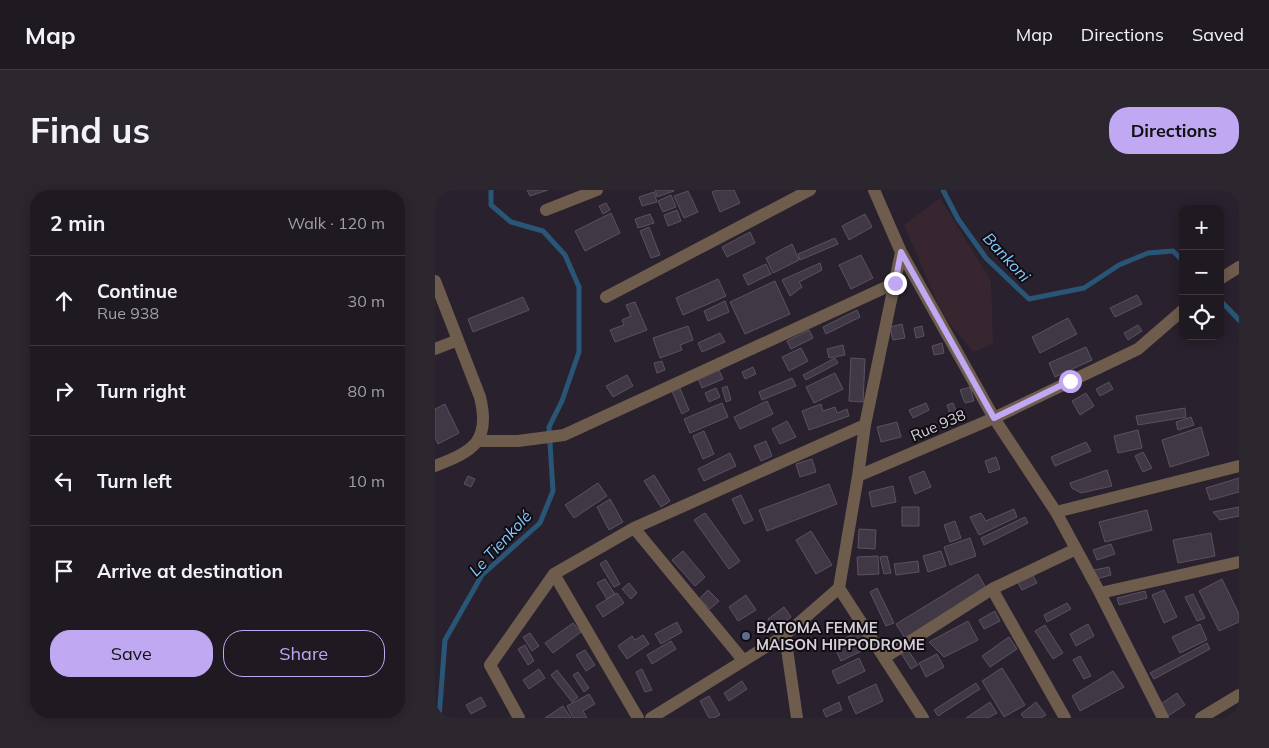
<!DOCTYPE html>
<html lang="en">
<head>
<meta charset="utf-8">
<style>
  :root { --surface:#1f1922; --page:#2c262f; --text:#f1f3f6; --muted:#a1a0a5; --line:#3c3840; --accent:#c0a8f3 }
  body { margin:0; font-family:Mulish,sans-serif; background:var(--page); color:var(--text) }
  .controls { position:absolute; right:15px; top:15px; display:grid; overflow:hidden; border-radius:10px; box-shadow:0 2px 12px #0003 }
  .controls button { width:45px; height:45px; display:grid; place-items:center; padding:0; border:0; border-bottom:1px solid var(--line); background:var(--surface); color:var(--text); font:25px sans-serif }
  .stop { position:absolute; width:15px; height:15px; margin:-11px; border:4px solid #c0a8f3; border-radius:50%; background:#fff }
  .stop.end { background:#c0a8f3; border-color:#fff; box-shadow:0 1px 5px #0008 }
  .list { margin:0; padding:0; list-style:none }
  h2 { display:flex; justify-content:space-between; align-items:center; height:65px; margin:0; padding:0 20px; font-size:21px }
  h2 small { font-size:16px; font-weight:400; color:var(--muted) }
  .list li { display:grid; grid-template-columns:32px 1fr auto; gap:15px; align-items:center; box-sizing:border-box; height:90px; padding:0 20px; border-top:1px solid var(--line) }
  .list b { display:block; font-size:19px; white-space:nowrap }
  .list p { margin:0; font-size:16px; white-space:nowrap; color:var(--muted) }
  .list em { font-size:16px; font-style:normal; color:var(--muted) }
  .actions { display:flex; gap:10px; padding:15px 20px }
  .actions a { flex:1; padding:11px 0; border:1px solid var(--accent); border-radius:20px; text-align:center; font-size:18px; color:var(--accent) }
  .actions .main { background:var(--accent); color:#111 }
  .icon { flex:none; width:28px; height:28px; fill:none; stroke:currentColor; stroke-width:2; stroke-linecap:round; stroke-linejoin:round }
  .map { position:relative; flex:none; width:804px; height:528px; overflow:hidden; border-radius:20px }
  header { display:flex; align-items:center; gap:30px; box-sizing:border-box; height:70px; padding:0 25px; background:var(--surface); border-bottom:1px solid var(--line) }
  header strong { font-size:24px }
  nav { display:flex; gap:28px; margin-inline-start:auto; font-size:18px }
  .intro { display:flex; align-items:center; justify-content:space-between; box-sizing:border-box; height:120px; padding:0 30px }
  h1 { margin:0; font-size:35px }
  .button { padding:12px 22px; border-radius:20px; background:var(--accent); color:#111; font-size:18px; font-weight:700 }
  main { display:flex; gap:30px; padding:0 30px }
  aside { flex:1; background:var(--surface); border-radius:20px; box-shadow:0 2px 12px #0003 }
  .map>svg:first-child { display:block }
</style>
</head>
<body>
<header>
<strong>Map</strong>
<nav><a>Map</a><a>Directions</a><a>Saved</a></nav>
</header>
<div class="intro"><h1>Find us</h1><a class="button">Directions</a></div>
<main>
<aside>
<h2>2 min<small>Walk · 120 m</small></h2>
<ul class="list">
<li><svg class="icon" aria-label="ahead" viewBox="0 0 24 24"><path d="M12 20V5M6 11l6-6 6 6"/></svg><div><b>Continue</b><p>Rue 938</p></div><em>30 m</em></li>
<li><svg class="icon" aria-label="right" viewBox="0 0 24 24"><path d="M7 20v-9h11M14 6l5 5-5 5"/></svg><div><b>Turn right</b></div><em>80 m</em></li>
<li><svg class="icon" aria-label="left" viewBox="0 0 24 24"><path d="M17 20v-9H6M10 6l-5 5 5 5"/></svg><div><b>Turn left</b></div><em>10 m</em></li>
<li><svg class="icon" aria-label="arrive" viewBox="0 0 24 24"><path d="M6 21V4h12l-3 4 3 4H6"/></svg><div><b>Arrive at destination</b></div></li>
</ul>
<div class="actions"><a class="main">Save</a><a>Share</a></div>
</aside>
<div class="map">
<svg width="804" height="528" viewBox="0 0 804 528">
  <rect width="100%" height="100%" fill="#29212d"/>
  <path fill="#37262f" d="M505 8 556 91 558 154 538 162 507 124 469 35Z"/>
  <g fill="none" stroke-linecap="round" stroke-linejoin="round">
    <path stroke="#295677" stroke-width="5" d="M508 0 523 29 551 68 594 109 649 98 684 75 713 63 738 61 748 71
      M785 110 804 130
      M4 528 10 450 47 385 105 333 118 301 114 237 127 211 144 162V97L130 65 108 41 76 32 56 15V0"/>
  </g>
  <path fill="#413846" stroke="#5b5261" d="M92 0H113L95 6Z
    M220 0H239V1L222 7Z
    M282 0H299L305 13 285 22 277 2Z
    M253 1 263 22 249 28 239 6Z
    M219 2 222 12 207 16 204 7Z
    M236 5 241 17 228 22 223 11Z
    M171 13 175 20 168 24 164 16Z
    M242 20 246 31 233 36 229 25Z
    M176 23 185 43 150 61 140 41Z
    M215 24 219 33 203 38 200 29Z
    M430 24 437 37 414 50 407 36Z
    M214 37 225 65 216 68 205 41Z
    M315 42 320 53 292 67 287 57Z
    M400 48 403 54 365 70 363 64Z
    M357 54 364 70 338 83 331 68Z
    M426 65 438 88 416 99 404 75Z
    M385 73 387 80 364 92 367 97 355 106 347 90Z
    M331 74 336 84 313 95 308 85Z
    M283 89 291 106 248 125 241 108Z
    M340 91 355 124 310 144 295 112Z
    M702 105 707 114 680 127 675 118Z
    M88 107 94 120 38 142 33 129Z
    M290 111 294 122 273 131 269 121Z
    M200 112 212 140 180 152 175 140 189 135 187 130 196 126 191 115Z
    M422 120 425 127 391 144 388 137Z
    M633 128 642 144 605 163 597 147Z
    M467 134 470 148 458 150 455 137Z
    M703 135 707 141 693 150 689 143Z
    M253 136 258 150 245 155 247 160 225 168 218 148Z
    M487 136 489 146 481 148 479 138Z
    M374 140 378 148 356 159 352 151Z
    M285 143 290 152 267 162 263 153Z
    M507 153 509 163 499 165 497 156Z
    M408 155 410 165 394 168 392 159Z
    M651 157 657 170 620 187 614 173Z
    M366 158 373 171 354 181 347 167Z
    M400 168 403 173 371 190 368 185Z
    M416 168 430 169 428 212 414 211Z
    M227 171 230 180 222 183 219 173Z
    M318 177 321 184 310 189 307 182Z
    M283 178 288 189 267 198 262 186Z
    M400 183 408 199 379 213 371 197Z
    M192 185 198 196 178 207 171 196Z
    M357 188 361 196 327 210 324 202Z
    M674 192 678 199 665 206 661 199Z
    M244 196 254 220 247 224 236 199Z
    M292 196 296 210 291 212 287 198Z
    M535 197 539 211 530 213 525 200Z
    M281 198 285 207 274 212 270 203Z
    M651 203 659 216 645 225 637 211Z
    M332 211 338 224 305 239 299 227Z
    M287 213 293 227 255 243 249 229Z
    M491 213 494 220 478 228 474 220Z
    M518 213 522 223 515 225 512 215Z
    M10 214 24 243 3 254 0 248V219Z
    M386 214 388 221 400 217 402 223 412 219 414 226 374 240 367 221Z
    M750 218 751 227 703 235 701 226Z
    M756 227 759 235 743 240 741 232Z
    M352 231 361 247 345 254 337 239Z
    M462 232 466 247 446 252 442 237Z
    M766 237 774 265 735 277 727 250Z
    M703 240 707 258 683 263 679 246Z
    M269 241 279 264 268 269 258 246Z
    M331 251 337 266 326 271 319 256Z
    M651 252 656 261 620 276 616 267Z
    M708 262 717 278 708 282 700 266Z
    M295 263 301 276 269 291 263 279Z
    M561 267 565 279 554 283 550 271Z
    M377 269 381 282 365 287 361 274Z
    M672 280 677 296 646 303 637 298 635 293Z
    M489 281 496 297 480 304 474 287Z
    M219 285 235 311 226 317 209 291Z
    M33 286 40 289 36 297 29 294Z
    M804 288V302L775 310 771 298Z
    M163 293 172 306 139 328 130 315Z
    M394 294 402 314 332 341 324 320Z
    M458 296 461 312 437 317 434 302Z
    M306 305 318 330 309 334 297 309Z
    M175 309 188 332 174 340 162 317Z
    M467 317H484V336H467Z
    M804 317V326L785 330 778 322Z
    M579 319 582 327 544 345 535 327 546 323 551 331Z
    M712 320 717 340 670 352 664 332Z
    M270 323 305 371 294 379 259 330Z
    M590 327 593 333 549 355 546 348Z
    M520 331 526 348 515 352 509 335Z
    M424 339 441 340 440 359 423 358Z
    M376 341 397 375 381 384 361 350Z
    M776 343 780 366 743 373 738 350Z
    M535 348 541 366 515 375 509 357Z
    M676 354 680 364 662 370 658 360Z
    M248 361 270 387 260 396 237 370Z
    M506 361 511 376 493 382 488 366Z
    M443 366 444 384 423 385 422 367Z
    M452 366 456 383 449 384 445 367Z
    M171 370 185 394 179 397 165 374Z
    M483 371 484 382 461 385 459 374Z
    M674 377 676 385 661 389 659 380Z
    M543 384 551 398 470 448 461 434Z
    M597 384 602 393 587 400 582 391Z
    M170 389 180 404 172 409 162 393Z
    M787 389 804 424V432L784 441 764 401Z
    M194 393 202 403 196 409 187 399Z
    M442 398 459 433 451 436 435 402Z
    M273 400 284 411 275 419 264 409Z
    M729 400 742 427 729 433 717 405Z
    M710 401 712 408 684 415 682 408Z
    M182 403 189 413 168 427 161 416Z
    M758 404 770 428 762 431 750 407Z
    M311 405 321 420 303 431 294 417Z
    M632 413 636 419 612 432 609 425Z
    M349 417 356 427 341 439 333 429Z
    M560 421 565 431 549 439 544 430Z
    M533 431 543 450 509 467 494 452Z
    M242 432 247 442 226 454 220 444Z
    M138 433 146 442 118 463 110 453Z
    M653 434 659 446 641 456 635 444Z
    M765 434 772 450 745 463 737 447Z
    M610 435 628 463 618 469 600 441Z
    M429 439 437 456 406 471 398 454Z
    M95 443 104 456 97 461 88 447Z
    M208 445 214 454 192 469 183 456 197 446 200 450Z
    M574 447 582 459 555 477 547 466Z
    M236 451 241 459 217 474 212 465Z
    M772 453 775 459 719 489 715 483Z
    M90 455 99 471 93 475 83 459Z
    M470 456 483 475 476 479 464 460Z
    M150 460 160 475 151 481 141 465Z
    M502 464 509 477 491 487 484 473Z
    M645 466 656 486 649 489 638 470Z
    M424 468 430 481 403 494 397 481Z
    M567 478 590 515 569 527 547 491Z
    M104 479 110 488 94 499 88 490Z
    M207 479 217 500 210 502 201 482Z
    M122 480 143 507 137 512 116 485Z
    M678 481 689 497 645 521 637 506Z
    M143 482 154 498 149 502 138 485Z
    M307 491 312 499 294 511 289 503Z
    M541 493 545 499 503 526 499 520Z
    M441 494 448 511 421 524 413 507Z
    M742 503 750 515 733 526 726 514Z
    M154 504 160 514 148 521 152 528H138L132 516Z
    M274 506 285 525 279 528H274L265 511Z
    M46 507 51 516 36 524 31 515Z
    M404 512 407 520 391 527 388 520Z
    M555 512 562 523 553 528H531Z
    M601 512 611 525 606 528H589L586 524Z
    M128 516 136 528H110Z"/>
  <g fill="none" stroke-linecap="round" stroke-linejoin="round">
    <path stroke="#6e5c4d" stroke-width="12" d="M111 20 162 0
      M466 62 559 228 621 322 665 403 728 528
      M785 89 804 77
      M0 91 45 207C56 252 38 261 0 276
      M171 107 375 0
      M0 159 23 150
      M43 251H83L129 245 460 93
      M423 286 559 228 703 159 748 120
      M621 322 804 276
      M199 338 308 470
      M119 384 203 528
      M404 398 488 528
      M557 399 630 528
      M665 403 804 372
      M449 468 557 399 641 359
      M84 528 55 475 119 384 199 338 430 235
      M216 528 350 445
      M362 528 350 445 404 398 423 286 430 235 466 62 439 0
      M766 528 804 505"/>
  </g>
  <g fill="none" stroke-linecap="round" stroke-linejoin="round">
    <path stroke="#c0a8f3" stroke-width="6" d="M460 93 466 62 559 228 635 191"/>
  </g>
  <circle fill="#5c6f8a" stroke="#100c12" stroke-width="2" cx="311" cy="446" r="5"/>
  <g text-anchor="middle" dominant-baseline="central" stroke-width="4" stroke-linejoin="round" paint-order="stroke">
    <g font-size="15" fill="#d4cfd8" stroke="#100c12">
      <text transform="translate(503 235) rotate(-23)">Rue 938</text>
    </g>
    <g font-size="15" font-weight="bold" fill="#d4cfd8" stroke="#100c12" text-anchor="start">
      <text x="321" y="437">BATOMA FEMME<tspan x="321" dy="17">MAISON HIPPODROME</tspan></text>
    </g>
    <g font-size="16" font-style="italic" fill="#84c9fe" stroke="#100c12">
      <text transform="translate(572 67) rotate(47)">Bankoni</text>
      <text transform="translate(65 353) rotate(-47)">Le Tienkolé</text>
    </g>
  </g>
</svg>
<div class="controls">
<button>+</button>
<button>−</button>
<button><svg class="icon" aria-label="locate" viewBox="0 0 24 24"><circle cx="12" cy="12" r="6"/><path d="M12 2v4M12 18v4M2 12h4M18 12h4"/></svg></button>
</div>
<div class="stop" style="left:635px;top:191px"></div>
<div class="stop end" style="left:460px;top:93px"></div>
</div>
</main>
</body>
</html>
